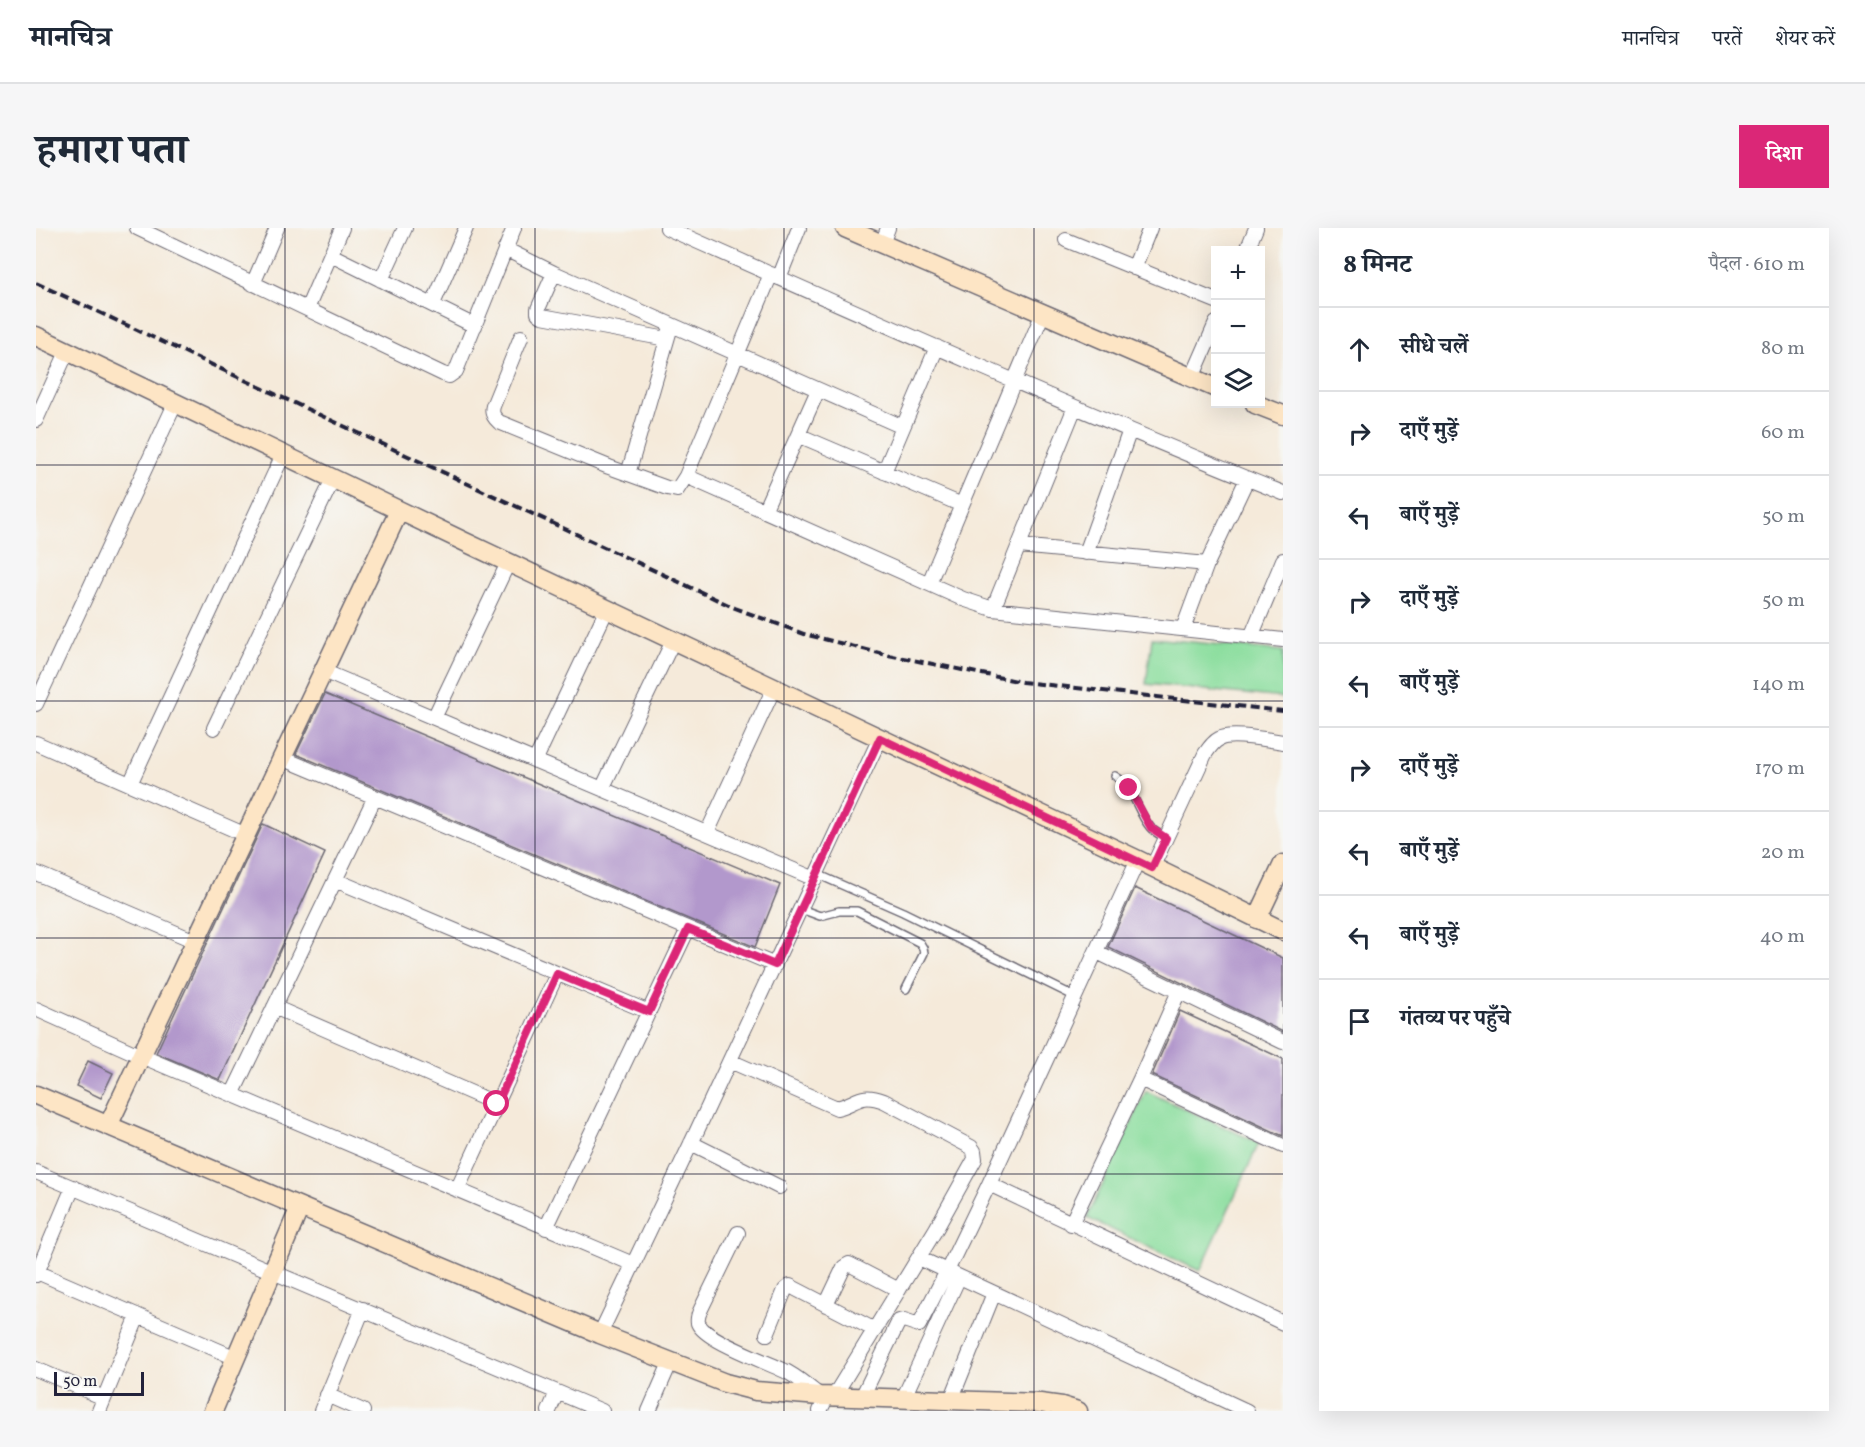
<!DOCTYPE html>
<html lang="hi">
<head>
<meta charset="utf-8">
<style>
  :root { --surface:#fff; --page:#f6f6f7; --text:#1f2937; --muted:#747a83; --line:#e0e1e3; --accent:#db2777 }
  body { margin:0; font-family:Vollkorn,"Noto Serif Devanagari",serif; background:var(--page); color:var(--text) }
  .controls { position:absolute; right:18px; top:18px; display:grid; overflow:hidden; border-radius:0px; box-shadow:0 6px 24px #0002 }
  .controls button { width:54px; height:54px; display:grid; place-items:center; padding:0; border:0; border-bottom:2px solid var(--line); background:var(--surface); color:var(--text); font:30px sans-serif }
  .scale { position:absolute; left:18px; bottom:15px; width:90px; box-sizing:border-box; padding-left:6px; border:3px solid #22223b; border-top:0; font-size:16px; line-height:21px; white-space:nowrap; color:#22223b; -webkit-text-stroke:4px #f6f6f2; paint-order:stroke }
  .stop { position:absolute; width:18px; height:18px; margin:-14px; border:4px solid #db2777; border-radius:50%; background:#fff }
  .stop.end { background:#db2777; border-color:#fff; box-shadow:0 2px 6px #0008 }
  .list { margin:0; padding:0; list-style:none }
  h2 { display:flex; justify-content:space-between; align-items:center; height:78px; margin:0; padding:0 24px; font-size:26px }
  h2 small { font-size:20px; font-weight:400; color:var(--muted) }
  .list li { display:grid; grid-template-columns:39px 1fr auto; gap:18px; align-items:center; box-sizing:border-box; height:84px; padding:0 24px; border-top:2px solid var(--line) }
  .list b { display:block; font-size:22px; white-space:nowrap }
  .list em { font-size:20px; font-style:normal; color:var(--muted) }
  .icon { flex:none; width:33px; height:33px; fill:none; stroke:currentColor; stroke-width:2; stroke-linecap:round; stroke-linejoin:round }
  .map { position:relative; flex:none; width:1247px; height:1183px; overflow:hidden; border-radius:0px }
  header { display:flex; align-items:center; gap:36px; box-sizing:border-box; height:84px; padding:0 30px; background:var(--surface); border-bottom:2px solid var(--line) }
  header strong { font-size:28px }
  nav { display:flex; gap:33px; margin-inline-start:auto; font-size:21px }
  .intro { display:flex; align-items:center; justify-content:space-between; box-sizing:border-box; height:144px; padding:0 36px }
  h1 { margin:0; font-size:42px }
  .button { padding:15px 27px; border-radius:0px; background:var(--accent); color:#fff; font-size:21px; font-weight:700 }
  main { display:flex; gap:36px; padding:0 36px }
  aside { flex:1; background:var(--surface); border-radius:0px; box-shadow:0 6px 24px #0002 }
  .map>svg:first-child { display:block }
</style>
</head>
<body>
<header>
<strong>मानचित्र</strong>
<nav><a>मानचित्र</a><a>परतें</a><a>शेयर करें</a></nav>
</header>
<div class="intro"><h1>हमारा पता</h1><a class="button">दिशा</a></div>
<main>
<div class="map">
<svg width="1247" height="1183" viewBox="0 0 1247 1183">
  <rect width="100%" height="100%" fill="#f6f6f2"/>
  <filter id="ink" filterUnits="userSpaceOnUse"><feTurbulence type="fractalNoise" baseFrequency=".0167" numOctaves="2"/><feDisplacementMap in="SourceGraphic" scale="12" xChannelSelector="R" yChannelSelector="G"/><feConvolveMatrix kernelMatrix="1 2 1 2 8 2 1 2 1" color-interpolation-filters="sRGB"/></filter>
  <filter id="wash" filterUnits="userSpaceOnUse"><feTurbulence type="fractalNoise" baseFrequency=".008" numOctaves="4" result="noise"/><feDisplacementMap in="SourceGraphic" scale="24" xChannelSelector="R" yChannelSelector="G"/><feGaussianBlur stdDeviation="1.35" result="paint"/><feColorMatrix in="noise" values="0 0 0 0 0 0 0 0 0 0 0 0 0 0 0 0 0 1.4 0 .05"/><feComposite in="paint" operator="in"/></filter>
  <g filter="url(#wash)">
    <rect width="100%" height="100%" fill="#f5eada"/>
    <path fill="#8cde9f" stroke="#57806d" stroke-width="1.5" d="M1116 410 1247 423V470L1110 456Z
      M1110 863 1223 915 1164 1043 1051 990Z"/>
    <g id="blocks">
      <path fill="#b298cc" d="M289 466 744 657 719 719 260 526Z
        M227 596 289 625 184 852 120 825Z
        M1099 660 1247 730V804L1072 719Z
        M1144 783 1247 831V908L1116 847Z
        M52 833 77 845 65 870 40 858Z"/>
    </g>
  </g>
  <g filter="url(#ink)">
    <use href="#blocks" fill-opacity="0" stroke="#6c6873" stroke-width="1.5"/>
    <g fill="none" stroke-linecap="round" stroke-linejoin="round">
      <g stroke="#6c6873" stroke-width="10">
        <path id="lane" d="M1079 548C1099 560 1100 582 1114 599 1118 604 1125 607 1130 610
          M781 646 867 684 1040 769
          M765 681 784 688 803 683H821L884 715 887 720 888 725 870 761"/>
      </g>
      <g stroke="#6c6873" stroke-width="16">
        <path id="street" d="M101 0 407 146 413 148 420 143 478 0
          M631 0C835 91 1040 182 1247 265
          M1030 12 1180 73
          M846 16 852 0
          M469 21 518 45 867 199
          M1211 22 1220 0
          M295 27 439 98
          M1098 40 1114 0
          M518 45 502 81V85L506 88 631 111
          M743 50 763 0
          M345 52 369 0
          M217 56 241 0
          M397 76 430 0
          M271 81 306 0
          M485 109 457 178C455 185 457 189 463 194L573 239 631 260 641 262 650 248 735 46
          M1156 150 1180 95
          M0 192 31 124
          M762 207 926 277
          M848 244 901 119
          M592 246 633 105
          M650 248 927 371 957 381 1247 412
          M728 283 782 162
          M983 318 1171 336
          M1050 325 1094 202
          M893 355 1007 85
          M957 381 1039 179
          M1147 401 1171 336 1211 251
          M1215 409 1247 332
          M287 443 779 651
          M0 476 139 176
          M398 490 472 335
          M178 500 297 251
          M0 515 210 607
          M246 530 739 737
          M499 533 571 381
          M94 556 247 227
          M566 561 637 413
          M671 605 738 460
          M1116 640 1169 526C1173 520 1177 514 1183 511 1195 504 1232 512 1247 514
          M0 645 159 713
          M299 652 613 784
          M1061 724 1247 814
          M238 779 461 876
          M0 781 105 828 597 1036
          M694 833 801 880C822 875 823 864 848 873L935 919 938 923 939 931 900 1001 798 1168
          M1104 851 1247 918
          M196 867 339 569
          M655 915 743 959
          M0 944 566 1183
          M953 956 1247 1095
          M421 962 521 746
          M1035 996 1104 851 1143 763
          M510 1000 652 701
          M702 1005 665 1081C663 1085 661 1090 662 1095 669 1113 735 1135 753 1145 764 1151 774 1160 784 1168
          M883 1030 1211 1183
          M1 1044 200 1130
          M0 1047 37 959
          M790 1077 808 1039 813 1036 863 1062
          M564 1106 659 907 844 510
          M731 1106 749 1062 754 1058 839 1102
          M0 1141 68 1170
          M291 1167 327 1183
          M826 1169 863 1093 868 1092 883 1097 911 1043 953 956 1102 632
          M867 1171 923 1049
          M915 1172 958 1065
          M63 1183 102 1088
          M285 1183 327 1081
          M513 1183 521 1164
          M613 1183 634 1135
          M784 1183 791 1168"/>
      </g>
      <g stroke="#6c6873" stroke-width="21">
        <path id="secondary" d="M809 0 1180 160
          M0 108 427 313 1102 632 1247 703
          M1219 176 1247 187
          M1221 691 1247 636
          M0 867 564 1106 689 1155 720 1163 784 1168 1004 1175 1026 1178 1042 1183
          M72 898 363 283
          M177 1183 264 979"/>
      </g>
      <use href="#lane" stroke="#fff" stroke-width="7"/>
      <use href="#street" stroke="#fff" stroke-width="14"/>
      <use href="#secondary" stroke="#fde5c5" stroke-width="18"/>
      <path stroke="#22223b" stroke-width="4" stroke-dasharray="9 4.5" stroke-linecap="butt" d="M0 55 699 380 768 406 847 426 986 454 1247 483"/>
    </g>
  </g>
  <g fill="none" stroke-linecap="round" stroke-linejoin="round" filter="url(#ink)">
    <path stroke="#db2777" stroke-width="8" d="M461 876 521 746 613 784 652 701 739 737 844 510 1116 640 1130 610 1115 600 1093 560"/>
  </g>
  <path fill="none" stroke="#22223b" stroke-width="1.5" stroke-opacity="0.55" d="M249 0V1183M499 0V1183M748 0V1183M998 0V1183M0 237H1247M0 473H1247M0 710H1247M0 946H1247"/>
</svg>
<div class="controls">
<button>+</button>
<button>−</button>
<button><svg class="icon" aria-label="layers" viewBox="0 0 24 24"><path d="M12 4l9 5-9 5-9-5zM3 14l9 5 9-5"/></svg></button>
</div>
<div class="scale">50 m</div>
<div class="stop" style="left:461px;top:876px"></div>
<div class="stop end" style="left:1093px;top:560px"></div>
</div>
<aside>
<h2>8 मिनट<small>पैदल · 610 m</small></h2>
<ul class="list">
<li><svg class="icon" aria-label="ahead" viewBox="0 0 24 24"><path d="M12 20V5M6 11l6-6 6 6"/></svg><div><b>सीधे चलें</b></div><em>80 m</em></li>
<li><svg class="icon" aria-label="right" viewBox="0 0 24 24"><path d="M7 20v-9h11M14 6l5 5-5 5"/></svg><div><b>दाएँ मुड़ें</b></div><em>60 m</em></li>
<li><svg class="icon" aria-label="left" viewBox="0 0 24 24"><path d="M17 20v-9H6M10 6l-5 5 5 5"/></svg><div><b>बाएँ मुड़ें</b></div><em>50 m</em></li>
<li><svg class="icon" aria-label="right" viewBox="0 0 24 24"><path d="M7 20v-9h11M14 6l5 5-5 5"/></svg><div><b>दाएँ मुड़ें</b></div><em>50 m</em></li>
<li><svg class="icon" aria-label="left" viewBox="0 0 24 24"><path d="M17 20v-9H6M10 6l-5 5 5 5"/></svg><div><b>बाएँ मुड़ें</b></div><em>140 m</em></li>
<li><svg class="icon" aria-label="right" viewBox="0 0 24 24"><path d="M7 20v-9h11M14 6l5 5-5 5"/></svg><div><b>दाएँ मुड़ें</b></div><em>170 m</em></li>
<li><svg class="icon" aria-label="left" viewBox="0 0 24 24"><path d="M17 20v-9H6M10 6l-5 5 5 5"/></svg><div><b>बाएँ मुड़ें</b></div><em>20 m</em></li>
<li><svg class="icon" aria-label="left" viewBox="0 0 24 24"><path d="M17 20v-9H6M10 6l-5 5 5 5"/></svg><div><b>बाएँ मुड़ें</b></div><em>40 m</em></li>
<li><svg class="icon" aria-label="arrive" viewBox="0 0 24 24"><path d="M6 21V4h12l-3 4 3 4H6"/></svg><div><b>गंतव्य पर पहुँचे</b></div></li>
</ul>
</aside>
</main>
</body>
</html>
